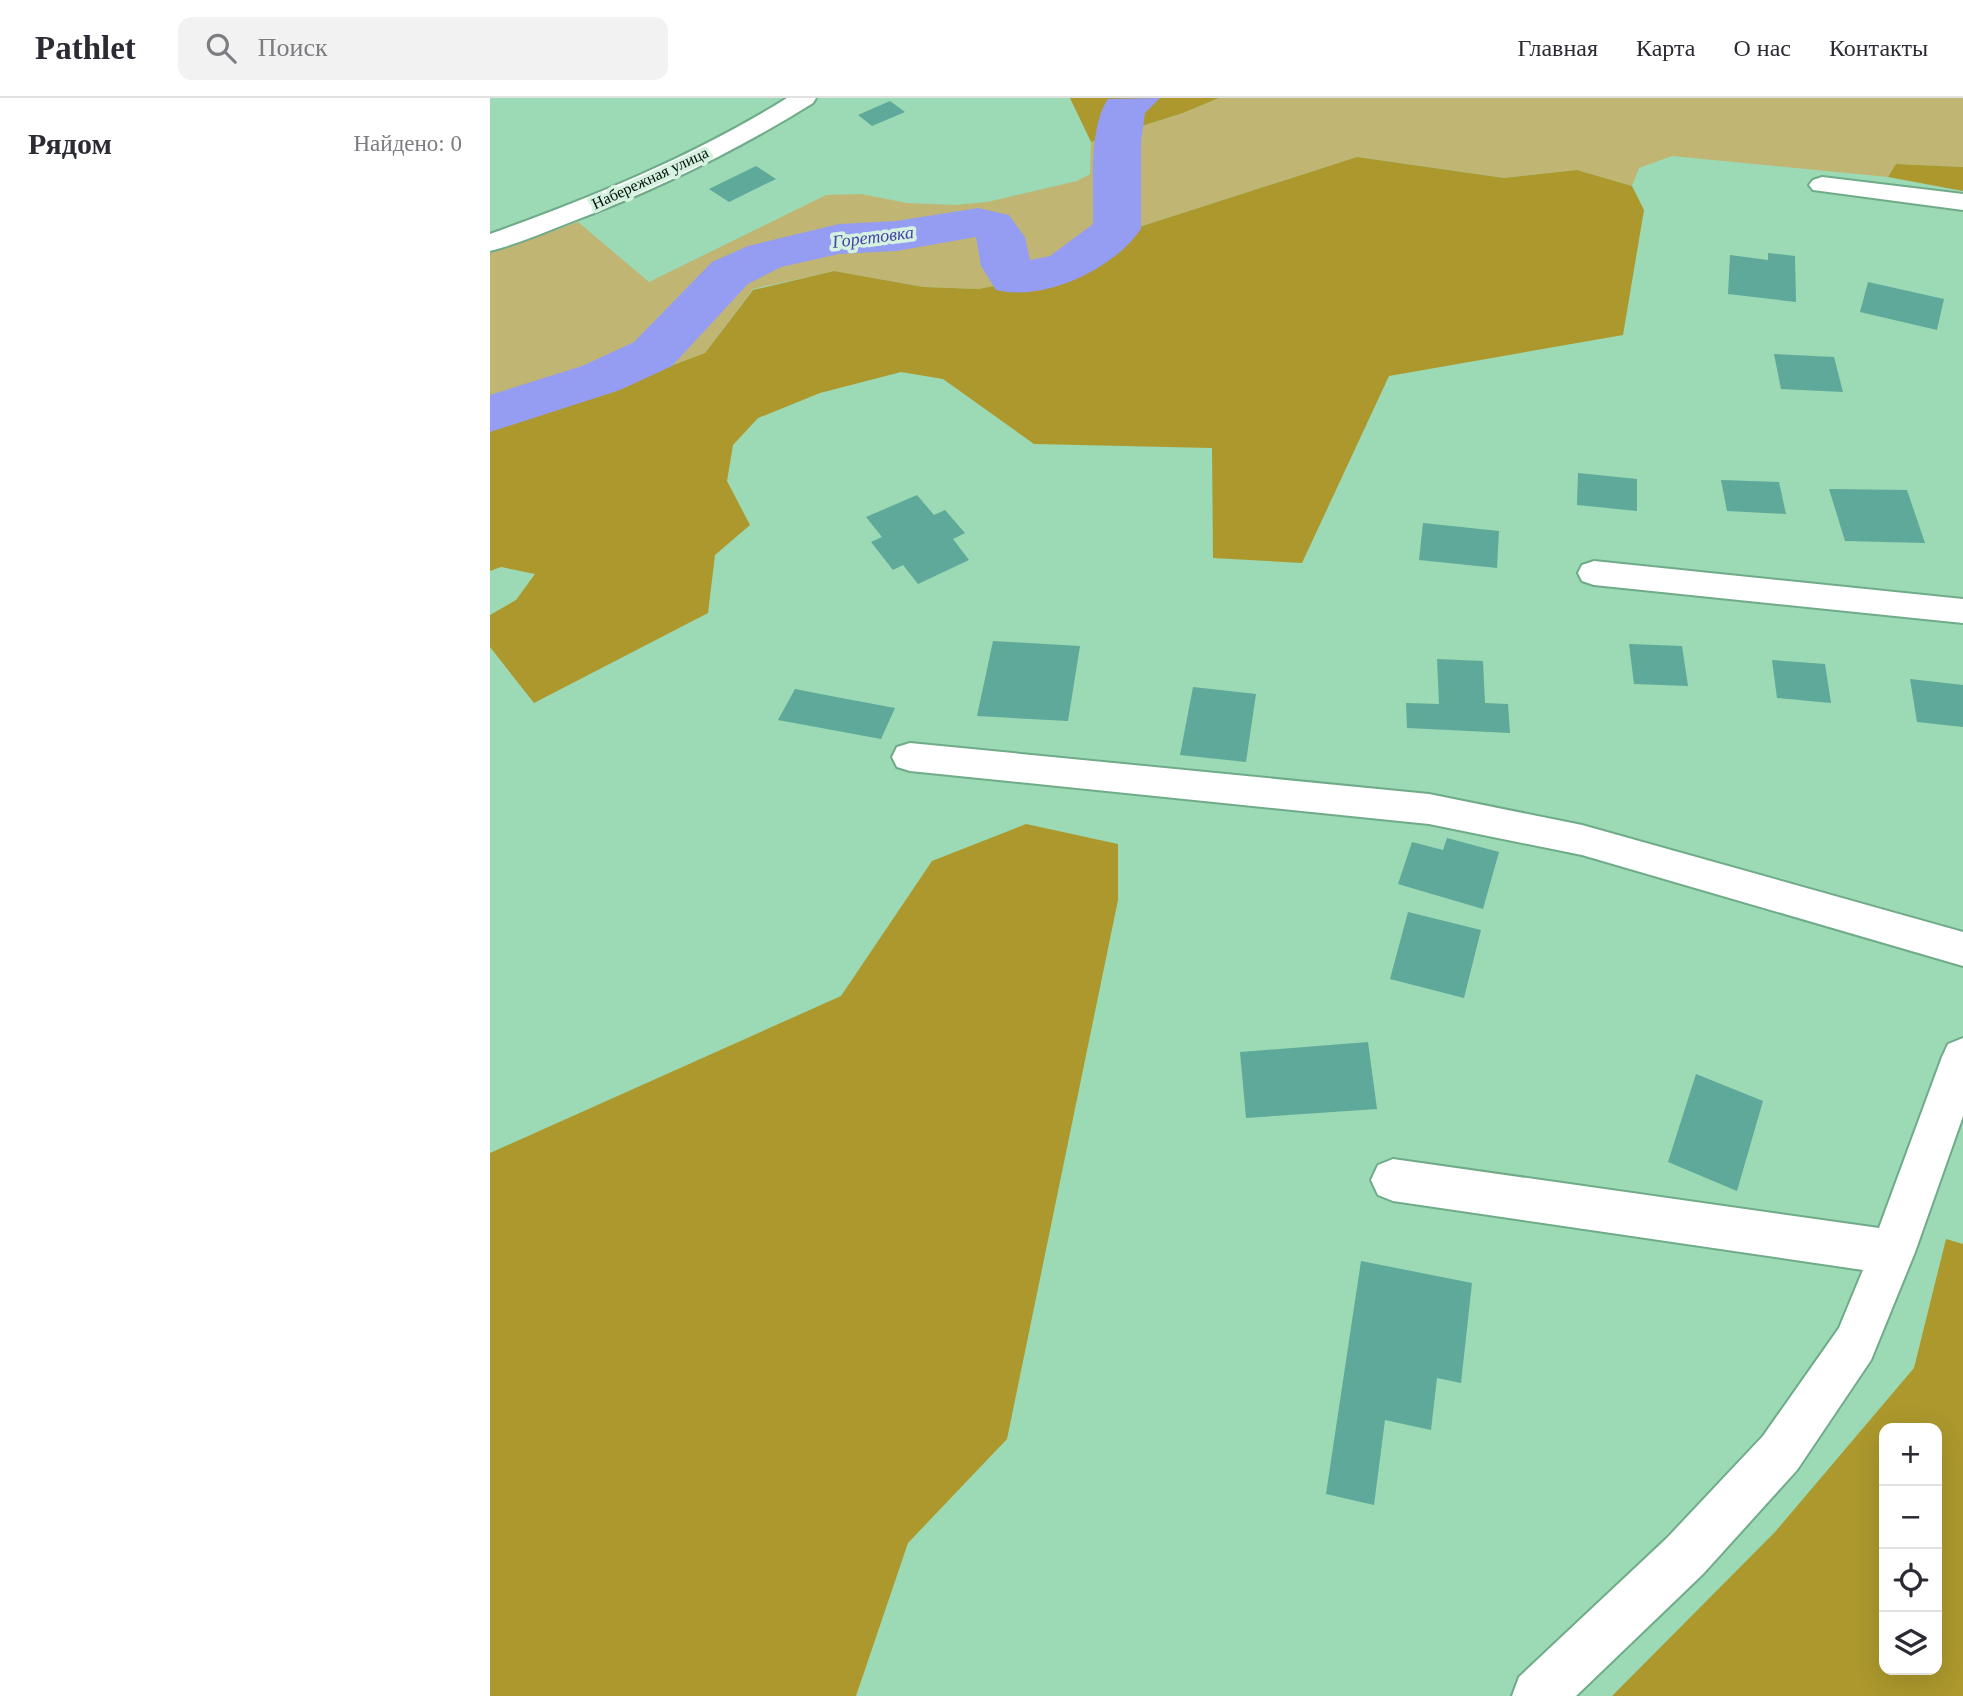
<!DOCTYPE html>
<html lang="ru">
<head>
<meta charset="utf-8">
<style>
  :root { --surface:#fff; --page:#f2f2f3; --text:#2b2b33; --muted:#7c7c81; --line:#e1e1e2 }
  body { margin:0; font-family:"Times New Roman",serif; background:var(--page); color:var(--text) }
  .controls { position:absolute; right:21px; bottom:21px; display:grid; overflow:hidden; border-radius:14px; box-shadow:0 7px 28px #0002 }
  .controls button { width:63px; height:63px; display:grid; place-items:center; padding:0; border:0; border-bottom:2px solid var(--line); background:var(--surface); color:var(--text); font:35px sans-serif }
  .list { margin:0; padding:0; list-style:none }
  h2 { display:flex; justify-content:space-between; align-items:center; height:91px; margin:0; padding:0 28px; font-size:30px }
  h2 small { font-size:23px; font-weight:400; color:var(--muted) }
  .icon { flex:none; width:38px; height:38px; fill:none; stroke:currentColor; stroke-width:2; stroke-linecap:round; stroke-linejoin:round }
  .map { position:relative; flex:none; width:1473px; height:1598px; overflow:hidden }
  header { display:flex; align-items:center; gap:42px; box-sizing:border-box; height:98px; padding:0 35px; background:var(--surface); border-bottom:2px solid var(--line) }
  header strong { font-size:33px }
  nav { display:flex; gap:38px; margin-inline-start:auto; font-size:24px }
  .search { width:490px; height:63px; background:var(--page); display:flex; align-items:center; gap:18px; box-sizing:border-box; padding:0 24px; border-radius:14px; color:var(--muted); font-size:26px }
  main { display:flex }
  aside { flex:1; background:var(--surface) }
  .map>svg:first-child { display:block }
</style>
</head>
<body>
<header>
<strong>Pathlet</strong>
<div class="search"><svg class="icon" aria-label="search" viewBox="0 0 24 24"><circle cx="10" cy="10" r="6"/><path d="M15 15l6 6"/></svg>Поиск</div>
<nav><a>Главная</a><a>Карта</a><a>О нас</a><a>Контакты</a></nav>
</header>
<main>
<aside>
<h2>Рядом<small>Найдено: 0</small></h2>
<ul class="list">
</ul>
</aside>
<div class="map">
<svg width="1473" height="1598" viewBox="0 0 1473 1598">
  <rect width="100%" height="100%" fill="#9cd9b5"/>
  <path fill="#c1b574" d="M729 0H1473V69L1406 66 1398 79 1182 58 1149 70 1142 88 1087 72 1014 80 867 59 646 130 589 173 488 191 433 189 344 173 263 191 215 255 89 303 0 331V155L88 124 159 184 336 97 371 96 417 105 465 107 497 104 587 83 600 76 601 44 693 15Z"/>
  <path fill="#ac982c" fill-rule="evenodd" d="M580 0H729L693 15 601 44Z
    M867 59 1014 80 1087 72 1142 88 1154 112 1133 237 899 278 812 465 723 460 722 350 544 346 453 281 411 274 330 295 268 320 243 347 237 383 260 427 225 457 218 515 44 605 0 549V517L26 502 45 476 11 469 0 473V331L89 303 215 255 263 192 344 173 433 189 488 191 589 173 646 130Z
    M1406 66 1473 69V93L1398 79Z
    M536 726 628 746V802L517 1341 418 1445 366 1598H0V1055L351 898 442 763Z
    M1456 1141 1473 1146V1598H1122L1285 1434 1424 1270ZM1394 1330H1447V1572H1394Z"/>
  <g fill="none" stroke-linecap="round" stroke-linejoin="round">
    <path fill="#959df3" fill-rule="evenodd" d="M670 0 655 15 651 43V131C624 171 554 204 506 192L491 168 486 139 406 153 349 156 291 169 258 186 182 268 130 292 0 334V297L92 268 144 244 222 164 258 148 349 126 406 123 488 110 519 117 535 139 540 162 560 158 603 126C604 90 598 30 618 1Z"/>
  </g>
  <path fill="#5ea999" d="M400 3 415 14 382 28 368 17Z
    M266 68 286 81 239 104 219 91Z
    M1278 155 1305 158 1306 204 1238 196 1240 157 1278 162Z
    M1378 184 1454 201 1447 232 1370 214Z
    M1284 256 1344 259 1353 294 1291 291Z
    M1088 375 1147 381V413L1087 407Z
    M1231 382 1289 384 1296 416 1237 413Z
    M1339 391 1417 392 1435 445 1355 443Z
    M427 397 444 417 455 412 475 435 463 441 479 462 428 486 413 467 403 472 381 444 392 439 376 419Z
    M933 425 1009 433 1007 470 929 462Z
    M503 543 590 548 578 623 487 618Z
    M1139 546 1192 548 1198 588 1144 586Z
    M947 561 993 563 995 605 1018 606 1020 635 917 630 916 605 949 606Z
    M1282 562 1335 566 1341 605 1287 600Z
    M1420 581 1473 587V629L1427 624Z
    M703 589 766 596 756 664 690 657Z
    M305 591 346 599 405 610 391 641 288 622Z
    M957 740 1009 754 993 811 908 786 922 744 953 752Z
    M918 814 991 832 974 900 900 881Z
    M878 944 887 1011 756 1020 750 954Z
    M1206 976 1273 1003 1247 1093 1178 1064Z
    M871 1163 982 1185 971 1285 947 1280 941 1332 895 1322 884 1407 836 1396Z"/>
  <g fill="none" stroke-linecap="round" stroke-linejoin="round">
    <g stroke="#70ab89" stroke-width="4">
      <path id="minor" d="M297 0H326L323 5C246 53 166 92 81 124 55 134 28 146 0 153V136C103 99 204 58 297 0Z
        M1332 79 1473 96V112L1323 92 1319 87 1323 82Z
        M1104 463 1473 501V525L1104 487 1092 483 1088 475 1092 467Z
        M420 645 939 696 1092 727 1473 834V868L1092 757 939 726 420 673 407 669 402 659 407 649Z
        M1473 940V1018L1425 1154 1381 1262 1307 1372 1213 1476 1086 1598H1022L1029 1579 1177 1440 1273 1338 1349 1230 1373 1172 903 1103 888 1097 881 1082 888 1067 903 1061 1389 1130 1452 959 1458 946Z"/>
    </g>
    <use href="#minor" fill="#fff" fill-rule="evenodd"/>
  </g>
  <g text-anchor="middle" dominant-baseline="central" stroke-width="7" stroke-linejoin="round" paint-order="stroke">
    <g font-size="16" fill="#001207" stroke="#d4f2df">
      <text transform="translate(160 80) rotate(-25)">Набережная улица</text>
    </g>
    <g font-size="18" font-style="italic" fill="#4443a6" stroke="#d4f2df">
      <text transform="translate(383 139) rotate(-7)">Горетовка</text>
    </g>
  </g>
</svg>
<div class="controls">
<button>+</button>
<button>−</button>
<button><svg class="icon" aria-label="locate" viewBox="0 0 24 24"><circle cx="12" cy="12" r="6"/><path d="M12 2v4M12 18v4M2 12h4M18 12h4"/></svg></button>
<button><svg class="icon" aria-label="layers" viewBox="0 0 24 24"><path d="M12 4l9 5-9 5-9-5zM3 14l9 5 9-5"/></svg></button>
</div>
</div>
</main>
</body>
</html>
